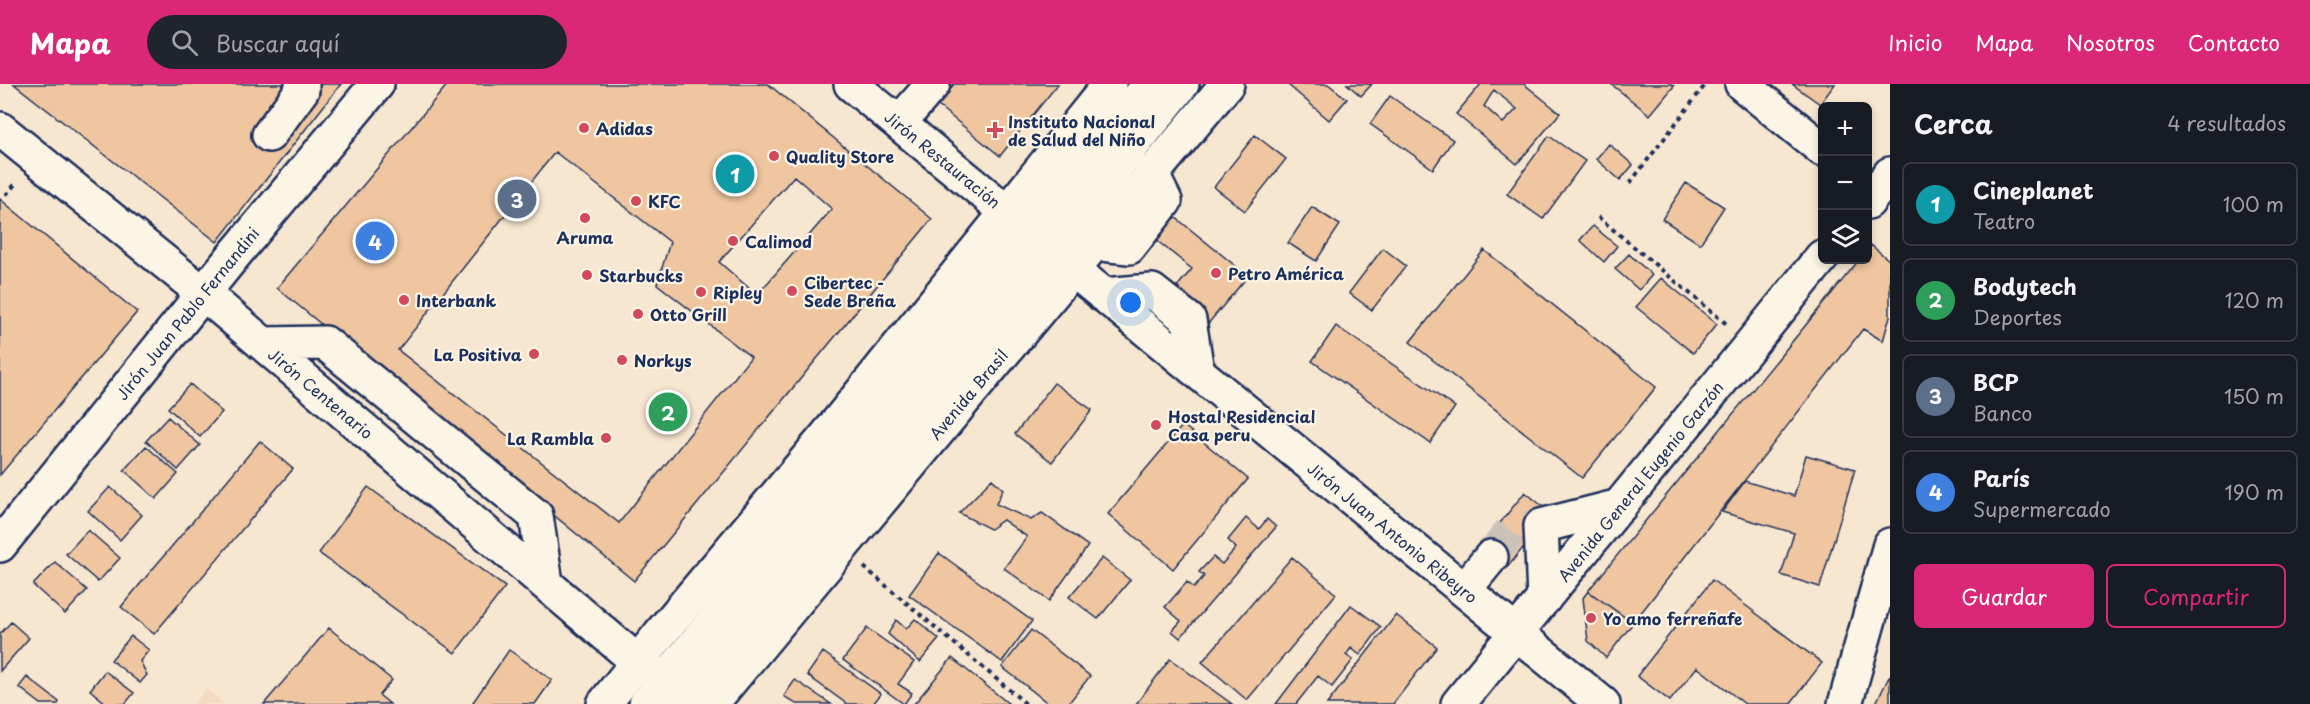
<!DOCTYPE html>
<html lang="es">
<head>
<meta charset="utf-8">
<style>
  :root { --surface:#171b24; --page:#20242c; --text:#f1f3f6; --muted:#9ea1a6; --line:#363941; --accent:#db2777 }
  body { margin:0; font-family:"Playpen Sans",sans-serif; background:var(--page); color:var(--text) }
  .controls { position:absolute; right:18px; top:18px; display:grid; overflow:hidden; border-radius:9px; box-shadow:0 3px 9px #0003 }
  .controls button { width:54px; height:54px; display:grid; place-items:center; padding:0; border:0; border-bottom:2px solid var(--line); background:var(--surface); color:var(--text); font:30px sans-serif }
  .you { position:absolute; left:1131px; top:219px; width:21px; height:21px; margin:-15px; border:4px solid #fff; border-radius:50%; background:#1a73e8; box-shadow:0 0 0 9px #1a73e833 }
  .badge { display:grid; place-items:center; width:39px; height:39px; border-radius:50%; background:var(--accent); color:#fff; font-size:20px; font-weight:700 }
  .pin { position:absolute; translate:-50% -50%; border:3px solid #fff; box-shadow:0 2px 6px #0006 }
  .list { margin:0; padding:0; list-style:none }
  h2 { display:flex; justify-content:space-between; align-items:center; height:78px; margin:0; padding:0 24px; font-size:26px }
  h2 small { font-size:20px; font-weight:400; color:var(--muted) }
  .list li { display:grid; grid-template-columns:39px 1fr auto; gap:18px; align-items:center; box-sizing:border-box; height:84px; margin:0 12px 12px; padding:0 12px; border:2px solid var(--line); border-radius:9px }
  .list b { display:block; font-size:22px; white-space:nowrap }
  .list p { margin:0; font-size:20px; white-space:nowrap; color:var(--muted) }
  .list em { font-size:20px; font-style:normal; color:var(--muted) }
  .actions { display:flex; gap:12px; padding:18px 24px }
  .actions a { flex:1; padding:14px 0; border:2px solid var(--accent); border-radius:9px; text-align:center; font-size:21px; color:var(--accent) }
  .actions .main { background:var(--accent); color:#fff }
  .icon { flex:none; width:33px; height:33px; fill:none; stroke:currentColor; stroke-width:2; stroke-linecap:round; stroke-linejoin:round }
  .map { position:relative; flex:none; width:1890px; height:620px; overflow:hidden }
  header { display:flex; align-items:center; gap:36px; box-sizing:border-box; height:84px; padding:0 30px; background:var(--accent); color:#fff }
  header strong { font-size:28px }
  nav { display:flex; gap:33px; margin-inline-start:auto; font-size:21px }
  .search { width:420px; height:54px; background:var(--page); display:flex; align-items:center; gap:15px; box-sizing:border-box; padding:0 21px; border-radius:33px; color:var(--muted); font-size:22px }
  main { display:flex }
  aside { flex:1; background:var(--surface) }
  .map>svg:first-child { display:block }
</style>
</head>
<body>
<header>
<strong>Mapa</strong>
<div class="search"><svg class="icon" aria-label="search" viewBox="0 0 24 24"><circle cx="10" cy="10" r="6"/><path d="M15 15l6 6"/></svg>Buscar aquí</div>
<nav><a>Inicio</a><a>Mapa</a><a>Nosotros</a><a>Contacto</a></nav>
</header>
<main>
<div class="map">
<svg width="1890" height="620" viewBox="0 0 1890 620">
  <rect width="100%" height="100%" fill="#f8e7d0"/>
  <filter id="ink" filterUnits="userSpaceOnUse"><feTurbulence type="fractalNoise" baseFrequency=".0167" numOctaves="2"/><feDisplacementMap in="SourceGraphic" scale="12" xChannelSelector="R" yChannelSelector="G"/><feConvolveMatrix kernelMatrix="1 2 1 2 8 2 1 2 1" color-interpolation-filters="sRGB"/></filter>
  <g filter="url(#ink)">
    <path fill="#f1dabf" d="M206 605 224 620H194Z"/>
    <path fill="#efc69f" stroke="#1b2f5e" stroke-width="1.5" fill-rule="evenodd" d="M14 0H341L217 158Z
      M448 0H768L932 135 634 497 277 204ZM794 92 832 125 757 211 719 178Z
      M954 0H1058L1000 72 937 21Z
      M1287 0H1328L1347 15 1329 36Z
      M1347 0H1372L1361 12Z
      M1481 0H1524L1560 29 1517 80 1456 30ZM1494 6 1517 25 1503 39 1484 22Z
      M1611 0H1671L1674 2 1650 31Z
      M1792 0H1835L1820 20Z
      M1390 12 1453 56 1433 85 1370 40Z
      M1255 51 1286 75 1245 127 1214 103Z
      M1549 52 1585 77 1543 135 1507 110Z
      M1609 60 1633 81 1620 96 1596 75Z
      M555 68 670 158 657 200 751 273 619 439 398 266Z
      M1686 99 1724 123 1700 160 1662 135Z
      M0 115 137 228 0 391Z
      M1312 123 1340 141 1316 177 1288 159Z
      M1175 133 1248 192 1207 241 1170 211 1192 185 1156 156Z
      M1593 142 1617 162 1604 178 1580 156Z
      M1871 161 1890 177V232L1883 257 1863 245 1633 539 1588 507 1859 176H1868V165Z
      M1383 164 1406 182 1372 226 1349 209Z
      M1484 166 1656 303 1582 394 1410 258Z
      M1629 170 1652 191 1639 206 1615 185Z
      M1661 194 1717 240 1693 269 1636 223Z
      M1336 242 1455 323 1430 359 1312 277Z
      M1054 299 1092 326 1052 378 1015 350Z
      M190 300 222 328 200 353 168 324Z
      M168 333 200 361 178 386 146 357Z
      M1183 341 1248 395 1173 485 1108 430Z
      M260 357 293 385 154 550 121 523Z
      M146 362 178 390 156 415 124 386Z
      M1806 371 1855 385 1820 503 1781 491 1794 449 1722 428 1745 397 1794 412Z
      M992 395 1003 405 996 420 1031 436 1042 429 1088 462 1049 517 1004 484 1027 453 1003 436 990 445 959 429Z
      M110 403 142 431 120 456 88 427Z
      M368 403 505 503 455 569 319 469Z
      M1525 408 1551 429 1506 485 1480 464Z
      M1246 434 1259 445 1267 435 1276 443 1180 554 1172 547 1181 537 1165 523 1187 498 1194 504 1204 492 1199 488 1213 473 1222 480 1236 464 1228 456Z
      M88 446 120 474 98 498 66 470Z
      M939 469 1032 537 1002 578 909 511Z
      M1292 473 1336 510 1247 616 1202 578Z
      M1102 474 1130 496 1098 535 1069 513Z
      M55 478 87 506 65 530 33 501Z
      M1712 496 1822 579 1790 620H1745L1697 583 1670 617 1637 592Z
      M1588 507 1633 539 1606 574 1588 557 1583 514Z
      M1351 521 1381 543 1360 571 1351 564 1346 571 1353 576 1332 603 1318 592 1296 620H1276Z
      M1396 531 1437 563 1393 620H1327Z
      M915 535 939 555 920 578 888 550 896 536 906 545Z
      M11 538 29 554 0 587V550Z
      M329 544 392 596 379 611 390 620H264Z
      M867 544 914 578 898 600 912 609 904 620 843 576Z
      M1031 546 1090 592 1068 620H1049L1002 583Z
      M131 552 149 566 140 577 147 591 140 599 111 576Z
      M509 566 552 596 535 620H476L473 618Z
      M823 568 881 610 873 620H847L807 591Z
      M952 574 1009 620H914Z
      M1170 575 1232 620H1136Z
      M105 587 134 609 125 620H107L90 606Z
      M1890 591V620H1876V619Z
      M27 593 59 618 58 620H41L19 603Z
      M795 596 831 620H796L784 612Z"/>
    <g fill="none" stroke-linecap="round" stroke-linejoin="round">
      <path stroke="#ccc2b9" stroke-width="33" stroke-dasharray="33 16" stroke-linecap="butt" d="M1491 473 1511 446 1541 442"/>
      <g stroke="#1b2f5e" stroke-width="38">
        <path id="minor" d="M851 0 1007 128
          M1742 0 1822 65
          M899 39 933 0
          M0 45 203 209 638 578 694 620
          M269 51 302 6V0
          M1093 159 1129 163 1165 117 1151 89
          M1071 184 1603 620
          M1103 211 1152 207 1189 236 1197 287
          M263 260 325 259 536 432 546 499
          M0 461 235 170 377 0
          M1464 506 1491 473
          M1544 515 1541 442 1620 422
          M646 620 1150 0
          M676 620 996 232 1182 0
          M1845 620 1890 461"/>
      </g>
      <g stroke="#1b2f5e" stroke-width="38">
        <path id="major" d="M1868 118 1890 90
          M604 620 660 550 833 344 1110 0
          M711 620 1227 0
          M1458 620 1822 173"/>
      </g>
      <path stroke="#1b2f5e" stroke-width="4" stroke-dasharray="4.5 4.5" stroke-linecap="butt" d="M1630 99 1706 0
        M6 111 17 98
        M1598 133 1729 242
        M864 483 1026 620"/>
      <use href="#minor" stroke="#fcf5e5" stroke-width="33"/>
      <use href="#major" stroke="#fcf5e5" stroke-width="33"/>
    </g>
  </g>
  <g fill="#d1495b" stroke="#fcf5e5" stroke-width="2">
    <circle cx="584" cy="44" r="6"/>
    <path d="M992 37h6v6h6v6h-6v6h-6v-6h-6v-6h6z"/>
    <circle cx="774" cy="72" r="6"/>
    <circle cx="636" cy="117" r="6"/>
    <circle cx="585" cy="134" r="6"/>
    <circle cx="733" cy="157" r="6"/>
    <circle cx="1216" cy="189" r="6"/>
    <circle cx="587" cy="191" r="6"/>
    <circle cx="792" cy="207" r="6"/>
    <circle cx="701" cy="208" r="6"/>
    <circle cx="404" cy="216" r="6"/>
    <circle cx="638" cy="230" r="6"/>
    <circle cx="534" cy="270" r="6"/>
    <circle cx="622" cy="276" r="6"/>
    <circle cx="1156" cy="341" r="6"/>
    <circle cx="606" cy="354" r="6"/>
    <circle cx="1591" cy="534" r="6"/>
  </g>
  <g text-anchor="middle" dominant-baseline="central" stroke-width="4.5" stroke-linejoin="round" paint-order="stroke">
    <g font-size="16" font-weight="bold" fill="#1b2f5e" stroke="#fcf5e5" text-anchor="start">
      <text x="1008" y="37">Instituto Nacional<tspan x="1008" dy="18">de Salud del Niño</tspan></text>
      <text x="596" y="44">Adidas</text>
      <text x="786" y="72">Quality Store</text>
      <text x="648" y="117">KFC</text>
      <text x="585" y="153" text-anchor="middle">Aruma</text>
      <text x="745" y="157">Calimod</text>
      <text x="1228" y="189">Petro América</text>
      <text x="599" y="191">Starbucks</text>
      <text x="804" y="198">Cibertec -<tspan x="804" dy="18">Sede Breña</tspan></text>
      <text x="713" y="208">Ripley</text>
      <text x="416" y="216">Interbank</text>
      <text x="650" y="230">Otto Grill</text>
      <text x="522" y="270" text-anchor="end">La Positiva</text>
      <text x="634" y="276">Norkys</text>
      <text x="1168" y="332">Hostal Residencial<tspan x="1168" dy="18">Casa peru</tspan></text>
      <text x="594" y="354" text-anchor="end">La Rambla</text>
      <text x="1603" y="534">Yo amo ferreñafe</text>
    </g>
    <g font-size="16" fill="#1b2f5e" stroke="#fcf5e5">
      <text transform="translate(943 75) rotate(39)">Jirón Restauración</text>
      <text transform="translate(187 229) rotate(-51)">Jirón Juan Pablo Fernandini</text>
      <text transform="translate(321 309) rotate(40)">Jirón Centenario</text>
      <text transform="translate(968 310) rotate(-50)">Avenida Brasil</text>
      <text transform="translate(1640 397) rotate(-51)">Avenida General Eugenio Garzón</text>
      <text transform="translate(1393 448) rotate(39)">Jirón Juan Antonio Ribeyro</text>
    </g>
  </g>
</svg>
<div class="controls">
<button>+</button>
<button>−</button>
<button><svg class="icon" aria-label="layers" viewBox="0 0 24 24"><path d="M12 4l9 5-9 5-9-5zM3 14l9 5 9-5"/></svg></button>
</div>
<div class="you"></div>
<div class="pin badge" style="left:735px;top:90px;background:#0f9aa8">1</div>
<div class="pin badge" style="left:668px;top:328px;background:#2e9e5b">2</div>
<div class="pin badge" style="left:517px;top:115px;background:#5c6f8a">3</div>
<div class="pin badge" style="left:375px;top:157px;background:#3f7fe0">4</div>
</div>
<aside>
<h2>Cerca<small>4 resultados</small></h2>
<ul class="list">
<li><span class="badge" style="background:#0f9aa8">1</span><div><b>Cineplanet</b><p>Teatro</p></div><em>100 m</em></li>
<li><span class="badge" style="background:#2e9e5b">2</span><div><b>Bodytech</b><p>Deportes</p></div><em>120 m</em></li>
<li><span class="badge" style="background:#5c6f8a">3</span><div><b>BCP</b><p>Banco</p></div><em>150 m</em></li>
<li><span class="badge" style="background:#3f7fe0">4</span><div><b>París</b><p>Supermercado</p></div><em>190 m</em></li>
</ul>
<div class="actions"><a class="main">Guardar</a><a>Compartir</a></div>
</aside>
</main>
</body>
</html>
